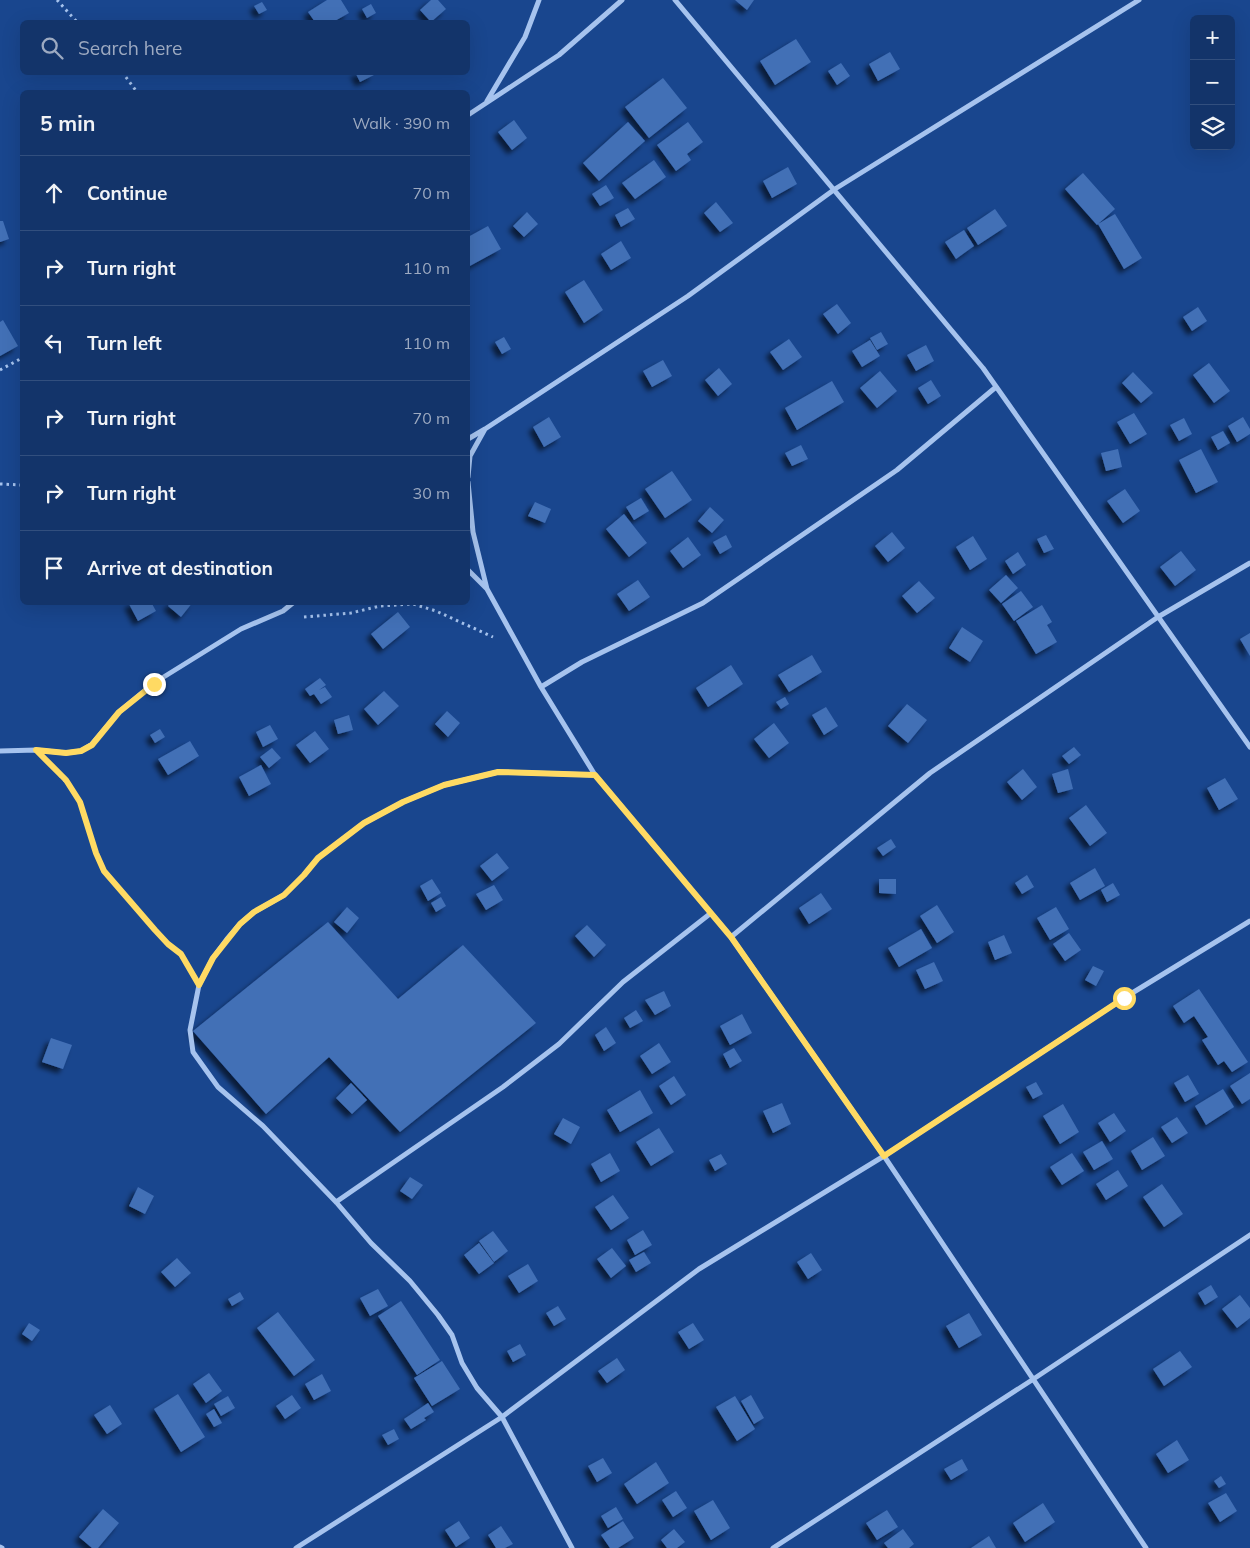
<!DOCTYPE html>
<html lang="en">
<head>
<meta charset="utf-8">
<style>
  :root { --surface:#13346a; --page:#203f72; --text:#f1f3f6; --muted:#9daac1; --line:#324f7e }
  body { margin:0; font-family:Mulish,sans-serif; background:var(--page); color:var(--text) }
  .controls { position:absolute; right:15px; top:15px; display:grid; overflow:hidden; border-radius:8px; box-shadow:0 5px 20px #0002 }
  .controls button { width:45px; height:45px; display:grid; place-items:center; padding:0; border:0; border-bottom:1px solid var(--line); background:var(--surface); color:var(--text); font:25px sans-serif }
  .stop { position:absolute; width:15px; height:15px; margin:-11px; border:4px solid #ffda63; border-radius:50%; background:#fff }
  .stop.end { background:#ffda63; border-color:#fff; box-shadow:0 1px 5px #0008 }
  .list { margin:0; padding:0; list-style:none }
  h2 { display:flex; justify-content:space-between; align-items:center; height:65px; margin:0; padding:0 20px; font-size:21px }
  h2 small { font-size:16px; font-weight:400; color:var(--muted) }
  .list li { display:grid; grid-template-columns:32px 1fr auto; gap:15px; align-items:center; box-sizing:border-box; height:75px; padding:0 20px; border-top:1px solid var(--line) }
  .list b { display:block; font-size:19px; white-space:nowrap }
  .list em { font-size:16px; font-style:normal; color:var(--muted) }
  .icon { flex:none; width:28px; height:28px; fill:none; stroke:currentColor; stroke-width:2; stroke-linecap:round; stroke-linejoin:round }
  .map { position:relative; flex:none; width:1250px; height:1548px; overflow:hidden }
  .search { position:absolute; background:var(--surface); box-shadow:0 5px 20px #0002; left:20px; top:20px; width:450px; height:55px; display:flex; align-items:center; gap:12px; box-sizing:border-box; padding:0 18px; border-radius:8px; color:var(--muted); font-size:19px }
  .panel { position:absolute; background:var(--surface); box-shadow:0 5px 20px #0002; left:20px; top:90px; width:450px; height:515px; border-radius:8px }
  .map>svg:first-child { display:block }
</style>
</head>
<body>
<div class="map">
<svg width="1250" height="1548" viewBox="0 0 1250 1548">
  <defs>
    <filter id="shadow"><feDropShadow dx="-4.5" dy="4.5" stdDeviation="2.5" flood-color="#0009"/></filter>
  </defs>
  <rect width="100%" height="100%" fill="#19468e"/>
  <path fill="#4270b6" filter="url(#shadow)" d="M327 0H341L349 13 333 22H315L308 12Z
    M431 0H438L446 9 431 22 420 10Z
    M735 0H754L747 10Z
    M262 2 267 10 259 14 254 6Z
    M371 4 376 13 367 18 362 9Z
    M796 39 811 62 775 85 760 61Z
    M890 52 900 69 878 81 869 64Z
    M841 63 850 76 837 85 828 71Z
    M355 72H372L374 75 360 82Z
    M663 78 687 108 649 138 625 107Z
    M514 120 527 138 512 150 498 132Z
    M628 122 645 141 599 181 583 163Z
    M688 122 703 142 687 154 691 160 676 171 657 145Z
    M654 160 666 177 635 199 622 183Z
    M788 167 797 184 772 198 763 181Z
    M1083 173 1115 209 1097 225 1065 189Z
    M606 185 614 198 600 206 592 194Z
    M716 202 733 223 720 232 704 213Z
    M628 208 635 219 621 227 615 215Z
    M995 209 1007 226 978 245 967 228Z
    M527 212 538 224 524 237 513 226Z
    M1115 214 1142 258 1124 269 1098 224Z
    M0 221H3L9 239 0 242Z
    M488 226 501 249 468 267V237Z
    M964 230 974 246 956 259 945 242Z
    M621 241 631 258 611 270 601 254Z
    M584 280 603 310 584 323 565 292Z
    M837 304 851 323 838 334 823 314Z
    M1198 307 1207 321 1192 331 1183 317Z
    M3 320 18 346 0 356V322Z
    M881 332 888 344 877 350 870 338Z
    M504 337 511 349 502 354 495 342Z
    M789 339 802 357 783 370 770 352Z
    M870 340 880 356 862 367 852 351Z
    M926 345 934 361 916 371 907 355Z
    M663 360 672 376 652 387 643 371Z
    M1209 363 1230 391 1214 403 1193 375Z
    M719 368 732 384 718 396 705 380Z
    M880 371 897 391 877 408 860 388Z
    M1133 372 1153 393 1141 403 1122 383Z
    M931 380 941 396 928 404 918 388Z
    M832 381 844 402 797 430 785 408Z
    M1134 413 1147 434 1130 444 1117 422Z
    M549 417 561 437 544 447 533 427Z
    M1243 417 1250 429V434L1237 442 1228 426Z
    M1184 418 1192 434 1179 441 1170 425Z
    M1223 431 1230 443 1218 450 1211 437Z
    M801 445 808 459 792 466 785 453Z
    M1118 449 1122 467 1106 471 1101 453Z
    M1201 449 1218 482 1196 493 1179 460Z
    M672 471 692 500 665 518 645 489Z
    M1125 489 1140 511 1123 523 1107 501Z
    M641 498 649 511 634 520 626 507Z
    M535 502 551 509 545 523 528 516Z
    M710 507 724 520 712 533 698 521Z
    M624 514 647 543 629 557 606 529Z
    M892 532 905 548 888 562 875 546Z
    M726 535 732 547 720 554 713 542Z
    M1046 535 1054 549 1044 553 1037 539Z
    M973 536 987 559 970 570 956 547Z
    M688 537 701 555 683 568 670 551Z
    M1181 551 1196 570 1175 586 1160 567Z
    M1018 552 1026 565 1013 574 1005 561Z
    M1006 575 1018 588 1001 603 989 590Z
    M638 580 650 597 629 611 617 594Z
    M919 581 935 598 917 613 902 596Z
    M1021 591 1033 607 1014 621 1002 604Z
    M132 602H151L156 611 138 621 129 604Z
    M171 602H193L181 617 168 606Z
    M1042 605 1052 622 1047 625 1057 642 1036 654 1016 621Z
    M398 612 410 627 383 649 371 634Z
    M962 627 983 641 970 662 949 648Z
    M1250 633V656L1240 639Z
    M812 655 822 672 789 692 778 675Z
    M731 665 743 684 708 707 696 688Z
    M320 678 326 685 319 690 325 687 332 697 321 704 314 694 310 696 305 689Z
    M384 691 399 706 378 725 364 709Z
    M785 697 789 704 781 709 776 702Z
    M907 704 927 720 908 743 888 726Z
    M826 707 838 726 824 735 812 715Z
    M447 711 460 723 448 737 435 724Z
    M349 715 353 730 338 734 334 720Z
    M774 723 789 743 769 758 754 739Z
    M270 725 278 739 263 747 256 732Z
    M160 729 165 737 155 743 150 735Z
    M315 731 329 749 310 763 296 745Z
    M190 741 199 756 168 775 158 759Z
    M1074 747 1081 755 1069 764 1062 756Z
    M272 748 281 758 269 768 260 757Z
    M261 765 271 784 249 796 239 777Z
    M1023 769 1037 787 1022 800 1007 782Z
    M1068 769 1073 789 1058 793 1052 774Z
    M1225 778 1238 799 1219 810 1207 788Z
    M1086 805 1107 833 1090 846 1069 818Z
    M891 839 896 847 883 856 877 848Z
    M497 853 509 868 492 881 480 866Z
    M1095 868 1105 886 1080 900 1070 883Z
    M1027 875 1034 887 1022 894 1015 883Z
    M432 879 441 893 428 901 420 886Z
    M879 879H896V894L879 893Z
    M1113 883 1120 895 1107 902 1101 890Z
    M494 885 503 900 486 910 476 894Z
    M821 893 832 909 809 924 799 908Z
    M441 897 446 906 436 912 431 903Z
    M937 905 954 932 937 943 920 916Z
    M347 907 359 918 347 933 334 922Z
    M1056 907 1069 929 1050 940 1037 918Z
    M328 922 398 999 463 945 536 1023 400 1132 329 1057 266 1114 193 1031Z
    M587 925 606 945 594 957 575 936Z
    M921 929 932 948 899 967 888 948Z
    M1069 933 1081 950 1065 961 1053 944Z
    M1004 935 1012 953 995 960 988 942Z
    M934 962 943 981 925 989 916 970Z
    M1093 966 1104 971 1096 986 1085 980Z
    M1199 989 1248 1062 1232 1072 1224 1061 1218 1065 1202 1040 1208 1037 1194 1016 1184 1023 1173 1006Z
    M664 991 671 1006 655 1015 645 1000Z
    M636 1010 643 1021 630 1028 624 1018Z
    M742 1014 752 1033 730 1045 720 1026Z
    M606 1027 616 1043 604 1051 595 1035Z
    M51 1038 72 1045 63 1069 42 1062Z
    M659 1043 671 1062 652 1074 640 1056Z
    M734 1048 742 1061 730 1068 723 1054Z
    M1250 1073V1099L1242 1104 1230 1086Z
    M1188 1075 1199 1094 1185 1102 1174 1083Z
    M674 1076 686 1095 671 1105 659 1086Z
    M1036 1082 1043 1094 1033 1099 1026 1087Z
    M351 1083 367 1100 352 1114 336 1098Z
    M1223 1089 1234 1107 1206 1125 1195 1106Z
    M640 1090 653 1113 620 1132 607 1110Z
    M782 1103 791 1124 773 1133 763 1111Z
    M1063 1104 1079 1132 1060 1144 1043 1116Z
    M1114 1113 1126 1131 1110 1142 1098 1123Z
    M1177 1117 1188 1133 1172 1143 1161 1127Z
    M563 1118 580 1127 571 1144 554 1134Z
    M659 1128 674 1152 651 1166 636 1142Z
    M1153 1137 1165 1156 1142 1170 1131 1151Z
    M1102 1141 1113 1159 1094 1170 1083 1152Z
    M610 1153 620 1171 601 1182 591 1164Z
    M1072 1153 1084 1171 1062 1185 1050 1167Z
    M721 1154 727 1164 715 1171 709 1160Z
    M1118 1170 1128 1186 1106 1200 1096 1184Z
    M410 1177 423 1185 412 1199 400 1191Z
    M1162 1184 1183 1214 1164 1227 1143 1197Z
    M138 1187 154 1196 145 1214 129 1206Z
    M613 1195 629 1218 611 1230 595 1207Z
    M643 1230 652 1245 635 1255 627 1240Z
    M493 1231 508 1251 494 1262 479 1241Z
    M479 1243 494 1263 479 1274 464 1255Z
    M612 1248 626 1266 611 1278 597 1259Z
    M644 1252 651 1263 636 1272 629 1260Z
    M811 1253 822 1270 808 1279 797 1262Z
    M177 1258 191 1273 175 1287 161 1272Z
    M528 1264 538 1281 519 1293 508 1276Z
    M1211 1285 1218 1297 1205 1305 1198 1293Z
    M378 1289 388 1306 370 1316 360 1298Z
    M240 1292 244 1299 232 1306 228 1299Z
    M1240 1295 1250 1308V1318L1237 1328 1222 1309Z
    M401 1301 440 1360 417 1375 378 1316Z
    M558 1306 566 1319 554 1326 546 1313Z
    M278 1312 315 1360 294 1376 257 1328Z
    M969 1313 982 1335 959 1348 946 1326Z
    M29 1323 40 1330 32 1341 22 1334Z
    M693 1323 704 1340 689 1349 678 1332Z
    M520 1344 526 1355 513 1362 507 1351Z
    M1180 1351 1192 1367 1164 1386 1153 1369Z
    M617 1358 625 1370 607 1383 598 1371Z
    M442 1361 460 1389 432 1406 414 1378Z
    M209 1373 222 1391 206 1403 193 1384Z
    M322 1374 331 1391 314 1400 305 1384Z
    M178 1394 205 1437 181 1452 154 1409Z
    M292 1395 301 1408 285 1419 276 1406Z
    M751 1395 764 1418 754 1424 741 1401Z
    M228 1396 235 1408 221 1416 214 1404Z
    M735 1396 755 1429 737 1441 716 1407Z
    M428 1403 434 1412 424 1418 426 1420 411 1429 404 1419Z
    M110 1405 122 1424 107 1434 94 1415Z
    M214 1409 222 1423 214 1427 206 1414Z
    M394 1429 399 1439 388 1445 382 1435Z
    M1177 1440 1189 1460 1168 1473 1156 1454Z
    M603 1458 612 1473 597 1482 588 1466Z
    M962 1459 968 1470 951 1480 944 1469Z
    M656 1462 669 1483 637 1504 624 1484Z
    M1221 1476 1226 1484 1219 1488 1214 1481Z
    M676 1491 687 1508 673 1517 662 1500Z
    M1226 1493 1237 1511 1220 1522 1208 1503Z
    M713 1500 730 1528 711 1540 694 1511Z
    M1043 1503 1055 1522 1025 1542 1013 1523Z
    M616 1507 623 1519 608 1528 601 1516Z
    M103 1509 119 1523 98 1548H92L79 1537Z
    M887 1510 898 1527 877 1540 866 1523Z
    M459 1521 470 1538 456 1547 445 1530Z
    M623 1521 634 1538 618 1548H610L601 1535Z
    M501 1526 513 1544 505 1548H496L488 1535Z
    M674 1529 685 1542 677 1548H667L661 1540Z
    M903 1529 914 1544 909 1548H888L884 1543Z
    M989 1536 996 1548H971Z"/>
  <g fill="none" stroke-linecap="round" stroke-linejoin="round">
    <path stroke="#a6c3ee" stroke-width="3" stroke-dasharray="2.5 4" stroke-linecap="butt" d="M57 0 77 22
      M122 72 137 92
      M0 370 22 358
      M0 484 22 485
      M304 617 351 613 380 606 413 604 436 611 493 637
      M55 770 72 789 80 802 96 853 105 871 155 930 168 944 181 954 189 969"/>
    <path stroke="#a6c3ee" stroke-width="5" d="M675 0 983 368 1250 747
      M487 101 525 37 539 0
      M468 115 559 55 622 0
      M468 439 485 429 688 296 835 189 1139 0
      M468 477 470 456 485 429
      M468 482 473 532 487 589
      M468 570 487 589 541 687 595 775 731 937 884 1156 1146 1548
      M541 687 582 662 703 603 897 470 996 387
      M0 751 36 750 66 753 81 751 91 745 119 712 154 683 241 629 283 611 294 602
      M595 775 498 772 444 785 403 802 364 823 318 858 304 875 284 895 254 912 240 924 227 939 213 958 199 985 190 1030 193 1052 218 1087 263 1126 336 1202 371 1243 410 1281 438 1315 452 1335 462 1363 477 1388 502 1417 699 1269 884 1156 1124 998 1250 921
      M731 937 930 773 1158 617 1250 563
      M336 1202 503 1087 559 1044 623 982 711 913
      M0 1547 2 1548
      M296 1548 502 1417 572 1548
      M773 1548 1032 1380 1250 1235"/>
  </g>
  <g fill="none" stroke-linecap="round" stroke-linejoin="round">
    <path stroke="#ffda63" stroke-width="6" d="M154 684 119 712 92 745 81 751 66 753 36 750 66 780 80 802 96 853 104 871 155 930 168 944 181 954 199 985 213 958 240 924 254 912 284 895 304 875 318 858 364 823 403 802 444 785 498 772 595 775 731 937 884 1156 1124 998"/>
  </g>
</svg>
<div class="controls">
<button>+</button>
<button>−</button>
<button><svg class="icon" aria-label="layers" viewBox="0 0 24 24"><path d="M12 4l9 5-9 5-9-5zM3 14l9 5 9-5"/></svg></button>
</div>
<div class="stop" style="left:1124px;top:998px"></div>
<div class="stop end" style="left:154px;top:684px"></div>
<div class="search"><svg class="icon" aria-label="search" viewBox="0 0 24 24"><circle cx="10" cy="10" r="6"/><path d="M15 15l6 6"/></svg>Search here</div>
<section class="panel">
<h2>5 min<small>Walk · 390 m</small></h2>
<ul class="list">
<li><svg class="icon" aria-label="ahead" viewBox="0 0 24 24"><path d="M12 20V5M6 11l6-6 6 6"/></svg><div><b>Continue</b></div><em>70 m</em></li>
<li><svg class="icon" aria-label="right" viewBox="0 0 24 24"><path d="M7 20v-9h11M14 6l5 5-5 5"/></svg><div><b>Turn right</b></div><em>110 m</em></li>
<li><svg class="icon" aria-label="left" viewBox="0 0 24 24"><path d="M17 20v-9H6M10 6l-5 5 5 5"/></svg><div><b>Turn left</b></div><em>110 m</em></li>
<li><svg class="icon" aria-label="right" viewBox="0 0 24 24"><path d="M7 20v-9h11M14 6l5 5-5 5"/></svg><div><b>Turn right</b></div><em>70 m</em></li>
<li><svg class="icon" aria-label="right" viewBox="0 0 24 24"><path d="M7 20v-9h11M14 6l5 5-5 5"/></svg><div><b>Turn right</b></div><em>30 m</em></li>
<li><svg class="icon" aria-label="arrive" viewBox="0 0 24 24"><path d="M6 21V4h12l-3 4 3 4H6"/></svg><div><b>Arrive at destination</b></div></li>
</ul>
</section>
</div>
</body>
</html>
